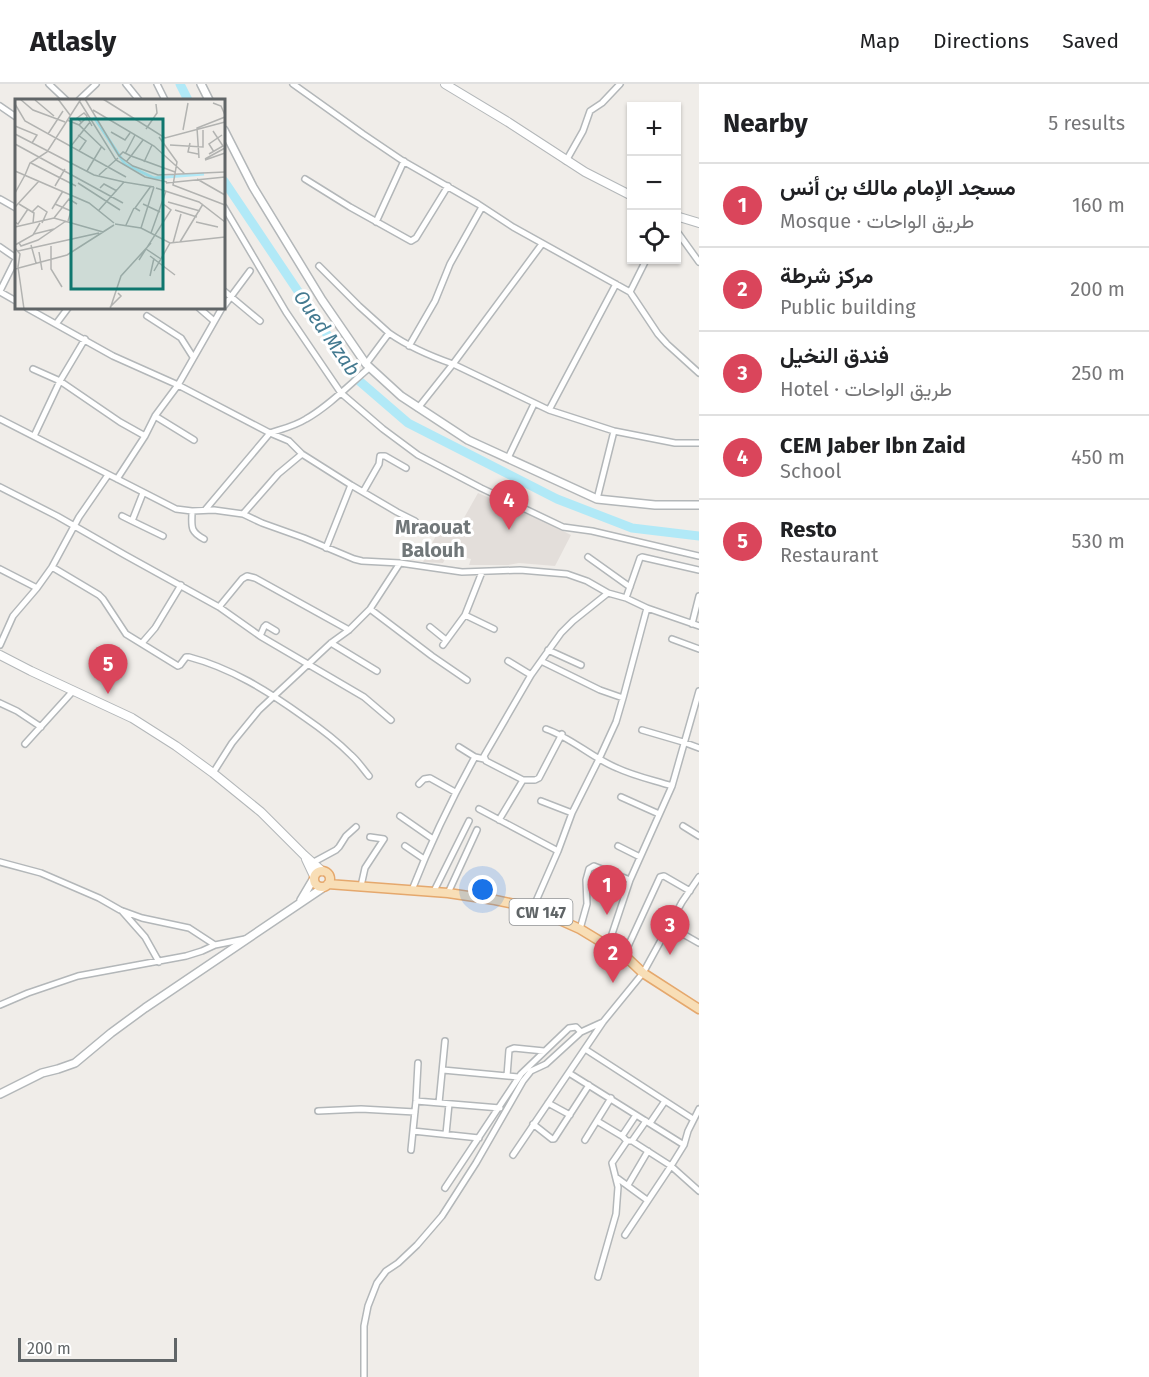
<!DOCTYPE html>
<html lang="en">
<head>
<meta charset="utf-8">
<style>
  :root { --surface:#fff; --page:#f6f6f6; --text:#202124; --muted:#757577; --line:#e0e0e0; --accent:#da455b }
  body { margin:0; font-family:"Fira Sans",Vazirmatn,sans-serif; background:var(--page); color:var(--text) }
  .controls { position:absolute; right:18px; top:18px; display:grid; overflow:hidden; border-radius:0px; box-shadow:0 2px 4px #0004 }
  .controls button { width:54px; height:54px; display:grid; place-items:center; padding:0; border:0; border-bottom:2px solid var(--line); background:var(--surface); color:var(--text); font:30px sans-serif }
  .scale { position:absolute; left:18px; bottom:15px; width:159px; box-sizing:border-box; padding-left:6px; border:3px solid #606567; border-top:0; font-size:16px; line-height:21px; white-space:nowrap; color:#606567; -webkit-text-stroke:4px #fff; paint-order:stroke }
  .you { position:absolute; left:483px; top:806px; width:21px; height:21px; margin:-15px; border:4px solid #fff; border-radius:50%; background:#1a73e8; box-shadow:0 0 0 9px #1a73e833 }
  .badge { display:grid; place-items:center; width:39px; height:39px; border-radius:50%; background:var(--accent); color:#fff; font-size:20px; font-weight:700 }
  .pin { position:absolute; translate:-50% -50px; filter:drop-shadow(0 2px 3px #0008) }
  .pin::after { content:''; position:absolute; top:32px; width:21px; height:18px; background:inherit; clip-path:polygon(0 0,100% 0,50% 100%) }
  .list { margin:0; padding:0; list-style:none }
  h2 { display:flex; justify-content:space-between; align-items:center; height:78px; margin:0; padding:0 24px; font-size:26px }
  h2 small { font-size:20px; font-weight:400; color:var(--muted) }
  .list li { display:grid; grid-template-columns:39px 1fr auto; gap:18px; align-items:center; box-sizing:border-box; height:84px; padding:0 24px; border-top:2px solid var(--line) }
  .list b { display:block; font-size:22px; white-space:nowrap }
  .list p { margin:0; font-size:20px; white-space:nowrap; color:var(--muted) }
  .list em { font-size:20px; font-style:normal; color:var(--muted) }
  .icon { flex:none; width:33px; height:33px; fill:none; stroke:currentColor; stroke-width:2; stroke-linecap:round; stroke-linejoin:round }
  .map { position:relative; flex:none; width:699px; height:1293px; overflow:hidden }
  header { display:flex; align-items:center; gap:36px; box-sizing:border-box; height:84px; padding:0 30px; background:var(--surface); border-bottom:2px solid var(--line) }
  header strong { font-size:28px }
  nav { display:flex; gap:33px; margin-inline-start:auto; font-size:21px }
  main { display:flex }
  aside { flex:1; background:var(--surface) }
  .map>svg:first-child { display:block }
</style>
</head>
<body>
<header>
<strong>Atlasly</strong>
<nav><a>Map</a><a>Directions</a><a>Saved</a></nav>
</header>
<main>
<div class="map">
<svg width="699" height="1293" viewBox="0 0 699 1293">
  <rect width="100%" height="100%" fill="#f0ede9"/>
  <path fill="#e3deda" d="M478 409 537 434 571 451 555 482 519 479 508 481H469L471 475 463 473 462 475 446 473 443 479 423 478 440 443 456 448Z"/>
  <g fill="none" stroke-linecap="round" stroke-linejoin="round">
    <path stroke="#b1e9f7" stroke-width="9" d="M180 0 188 16
      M224 97 357 295 408 339 557 415 632 444 699 452"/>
    <g stroke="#b3b7b9" stroke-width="8">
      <path id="minor" d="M49 0 66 16
        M126 0 139 16
        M157 0 165 16
        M293 0 363 50 403 77 478 120 513 143 630 208 658 250 667 260 699 289
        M79 16 96 0
        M0 22 16 33
        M566 77 583 47 590 27 602 19 620 0
        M305 95 350 123 411 157 416 154 448 102
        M0 115 16 124
        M224 123 286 228 341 309 383 345 418 371 481 404 563 443 592 447 699 472
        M376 138 404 77
        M676 146 699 178
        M0 163 16 174
        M319 182 359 222 389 249
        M0 207 16 175
        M224 207 260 237
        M0 208 16 217
        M630 208 646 176
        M224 222 250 187
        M27 224 113 272 178 301 270 349 289 357 302 370 351 401 397 428 415 437
        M199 224 214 237
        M147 232 181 254 193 273
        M56 240 68 224
        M409 262 435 217 450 180 482 123
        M366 280 389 249C409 263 430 272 453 280L542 160
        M33 285 60 297 120 338 145 352
        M418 324 453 280 549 326 614 347 675 359H699
        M549 326 616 200
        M155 332 194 356
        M0 335 176 425 192 427 214 426 243 430 262 439 304 454 354 475 362 477 400 479
        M34 352 60 297 85 255
        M508 374 534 320
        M117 395 145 352 155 332 178 301 222 224
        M0 403 57 432 125 471 219 523 260 552 364 613 391 636
        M363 408 379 380 380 372H385L406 384
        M143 409 132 437 163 452
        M597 415 614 347
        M205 426 270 349C282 345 295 342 306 335 329 322 349 301 369 284
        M192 427C192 442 189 447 204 455
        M243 430 278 390 302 370
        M122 432 132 437
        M326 464 351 401
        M588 473 630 503
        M52 483 99 511 103 515 126 550 178 582 180 581 186 573H189C231 584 268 607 304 633 320 644 337 657 351 671 358 677 363 685 369 692
        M0 485 37 504
        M626 514 640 474 642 473 699 486
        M219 523 242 495 247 492 255 494 349 546
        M647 524 699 542
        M370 525 432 572 467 596
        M465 531 494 545
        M692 540 699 512
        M430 543 446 556
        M260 552 264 543 266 541 276 547
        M672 555 699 565
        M142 559 155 544 181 501
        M331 559 377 587
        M0 561 13 532 37 504 52 483 79 433 108 391
        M443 561 465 531 482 488
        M548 566 581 581
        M508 577 531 591
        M541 577 600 606 623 614
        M0 619 17 627 41 643
        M546 645C572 654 592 674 617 684 634 692 653 696 672 702
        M642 646 683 658 699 664
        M25 660 73 607
        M459 663 475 673 484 675
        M213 689 232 659 259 626 331 559 349 546 370 525 400 479 462 488 520 486 567 490 587 497 608 509 626 514 647 524 623 614 616 638 599 675 572 729 558 767 533 824
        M523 696 486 677 484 672 531 591 561 549 573 537 608 509
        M419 700 424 695 430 694 455 708
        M621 713 659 730
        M541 717 572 729
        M479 725 558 767
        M400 732 433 755
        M499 736 523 696H535L539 694 562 650
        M683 742 699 752
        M405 762 424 775
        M618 762 640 773
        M0 778 41 789 99 814 120 826 142 834 189 844 215 861 245 855
        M312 779 336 766 339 763 346 752 356 743
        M361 802 365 784 384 755 370 753
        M412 806C430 760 451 716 475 673
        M434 807 469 737
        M448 809 477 746
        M122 827 145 853 159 878
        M669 842 699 859
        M580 845 587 820 586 796 589 785 594 782 630 796
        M608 862 630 796 672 702 699 607
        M624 871 660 793 664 792 690 807
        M0 921 28 909 78 892 186 872 202 867 215 861
        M585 965 693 1035
        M443 986 518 993
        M569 989 684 1061
        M507 992 509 966 514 964 544 967
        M416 1017 500 1024
        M439 1019 445 957
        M548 1019 570 1031
        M318 1027 361 1025 415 1028
        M597 1037 622 1052 627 1057H632L671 1082 699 1107
        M650 1039 665 1017
        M533 1040 552 1055H554L589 1001
        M413 1047 479 1054
        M446 1050 449 1020
        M622 1052 636 1031
        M585 1056 611 1014
        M632 1057 646 1037
        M411 1066 416 1017 418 979
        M513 1071 603 938 643 889 682 818 699 793
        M617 1094 647 1116
        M628 1101 648 1067
        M445 1104 521 990 569 944 576 943 581 948
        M625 1151 671 1082 684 1061 688 1047 699 1025
        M598 1193 616 1130 618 1103 612 1079 627 1057
        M364 1293V1242L368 1222 377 1199 386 1187 398 1179 417 1161 442 1132 476 1079 523 997 531 987 546 980 581 948 603 938"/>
    </g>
    <g stroke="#b3b7b9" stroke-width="10">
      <path id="tertiary" d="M201 0 209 16
        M224 46 253 103 322 216 366 280 401 312 468 356 597 415 655 421H699
        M301 816 314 794
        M0 1010 42 989 58 985 75 979 111 949 145 924 324 803"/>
    </g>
    <g stroke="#b3b7b9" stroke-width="10">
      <path id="secondary" d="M445 0 508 38 585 88 632 112
        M676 132 699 139
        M0 571 31 587 132 634 176 662 213 689 261 728 304 771 322 787
        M306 775 314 792"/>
    </g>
    <g stroke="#e5a86d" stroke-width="11">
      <path id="primary" d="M314 795a8 8 0 1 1 16 0a8 8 0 1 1-16 0Z
        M328 800 448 809 495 816 533 824 580 845 608 862 624 871 643 889 699 925"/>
    </g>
    <use href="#minor" stroke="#fff" stroke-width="5"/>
    <use href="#tertiary" stroke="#fff" stroke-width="7"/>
    <use href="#secondary" stroke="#fff" stroke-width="8"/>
    <use href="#primary" stroke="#f8deb6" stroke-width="8"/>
  </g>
  <g text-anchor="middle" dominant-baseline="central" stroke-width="6" stroke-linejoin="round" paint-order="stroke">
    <rect fill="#fff" stroke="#909395" stroke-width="1.5" x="509.5" y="815" width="63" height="26" rx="4.5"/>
    <g font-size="16" font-weight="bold" fill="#606567">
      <text x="541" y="828">CW 147</text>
    </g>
    <g font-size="20" font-style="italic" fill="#447a90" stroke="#fff">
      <text transform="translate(327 249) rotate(55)">Oued Mzab</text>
    </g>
    <g font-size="20" font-weight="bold" fill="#717779" stroke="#fff">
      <text x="433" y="443">Mraouat<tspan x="433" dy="23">Balouh</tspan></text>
    </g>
  </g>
  <g transform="translate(15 15)">
    <rect width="210" height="210" fill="#f0ede9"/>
    <path fill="none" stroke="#b1e9f7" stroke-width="3" d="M79 18 110 65 139 79 189 75"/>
    <path fill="none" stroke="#b2b3b1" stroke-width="1.5" d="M5 0 18 11 50 23M43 0 55 16M70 0 104 57 118 67 143 76 210 73M88 0 150 39 210 23M20 1 39 17M65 3 101 61 130 78 152 83M198 4 206 7 210 16M0 5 10 22 111 78M78 11 139 47 170 75M52 21 64 26 90 51M66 23 62 19 69 14 72 17M64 26 72 18 77 27M0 27 22 36 17 44M131 30 142 14 141 5M168 31 173 4M96 33 110 41 115 34M0 35 79 76 109 83M33 35 48 12M63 36 71 42 64 52M144 38 162 63 158 86 210 106M175 44 173 53 183 55M0 45 108 104M155 46 188 48V31M56 47 75 23M199 53 194 45 207 36M110 55 120 36M194 55 208 47 198 32M104 57 108 53 116 57 128 41M184 59 182 29 210 18M190 60 210 49M190 61 210 54M111 63 116 57 160 73M129 63 137 46M16 64 61 87M0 72 74 104 99 124M72 72 87 47M10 76 15 64 32 53 66 0M84 76 103 59M182 80 210 96M63 84 105 111M151 84 210 78M40 87 50 70M85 89 89 85 102 92M141 89 184 103 210 123M0 94 10 76M153 103 185 112M4 105 19 114 18 124M40 105 56 112 53 122M128 105 145 113M0 108 24 82M37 110 48 92M84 111 109 83 139 88M160 111 182 118M125 112 120 109 136 87M17 113 23 107 32 113 27 124M39 119 54 100 62 105M0 123 3 125 13 110M181 123 203 128M100 125 126 129 155 144 210 138M111 126 119 109M0 128 39 119 88 133M126 129 139 88M136 134 151 92M19 135 39 130M165 143 188 105M4 144 6 147 23 141 51 122M158 144 166 115M0 146 18 136 25 124M16 146 21 164M36 147V170L47 188M0 149 5 155 3 168M131 150 146 160M3 152 84 134M24 153 27 171M135 157 160 176M124 161 156 111 147 104M3 168 9 210M0 170 52 156 99 126M139 172 155 144M135 177 139 159M95 208 106 197 103 194M95 210 106 177 136 144"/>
    <path fill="#0f766e" fill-opacity="0.15" stroke="#0f766e" stroke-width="3" d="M56 20H148V190H56Z"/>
    <rect width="210" height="210" fill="none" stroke="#606567" stroke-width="3"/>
  </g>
</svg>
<div class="controls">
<button>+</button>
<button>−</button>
<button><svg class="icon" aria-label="locate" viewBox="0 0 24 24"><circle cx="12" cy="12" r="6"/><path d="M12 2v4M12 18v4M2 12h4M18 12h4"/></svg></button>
</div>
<div class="scale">200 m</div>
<div class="you"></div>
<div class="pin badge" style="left:607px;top:831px">1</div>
<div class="pin badge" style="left:613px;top:899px">2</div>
<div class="pin badge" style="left:670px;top:871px">3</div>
<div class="pin badge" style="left:509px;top:446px">4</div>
<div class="pin badge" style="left:108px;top:610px">5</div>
</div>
<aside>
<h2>Nearby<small>5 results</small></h2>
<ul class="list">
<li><span class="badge">1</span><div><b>مسجد الإمام مالك بن أنس</b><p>Mosque · طريق الواحات</p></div><em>160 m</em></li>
<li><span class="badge">2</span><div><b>مركز شرطة</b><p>Public building</p></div><em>200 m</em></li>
<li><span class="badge">3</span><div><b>فندق النخيل</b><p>Hotel · طريق الواحات</p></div><em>250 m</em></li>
<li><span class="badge">4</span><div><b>CEM Jaber Ibn Zaid</b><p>School</p></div><em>450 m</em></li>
<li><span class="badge">5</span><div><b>Resto</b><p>Restaurant</p></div><em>530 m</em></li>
</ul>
</aside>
</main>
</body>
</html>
